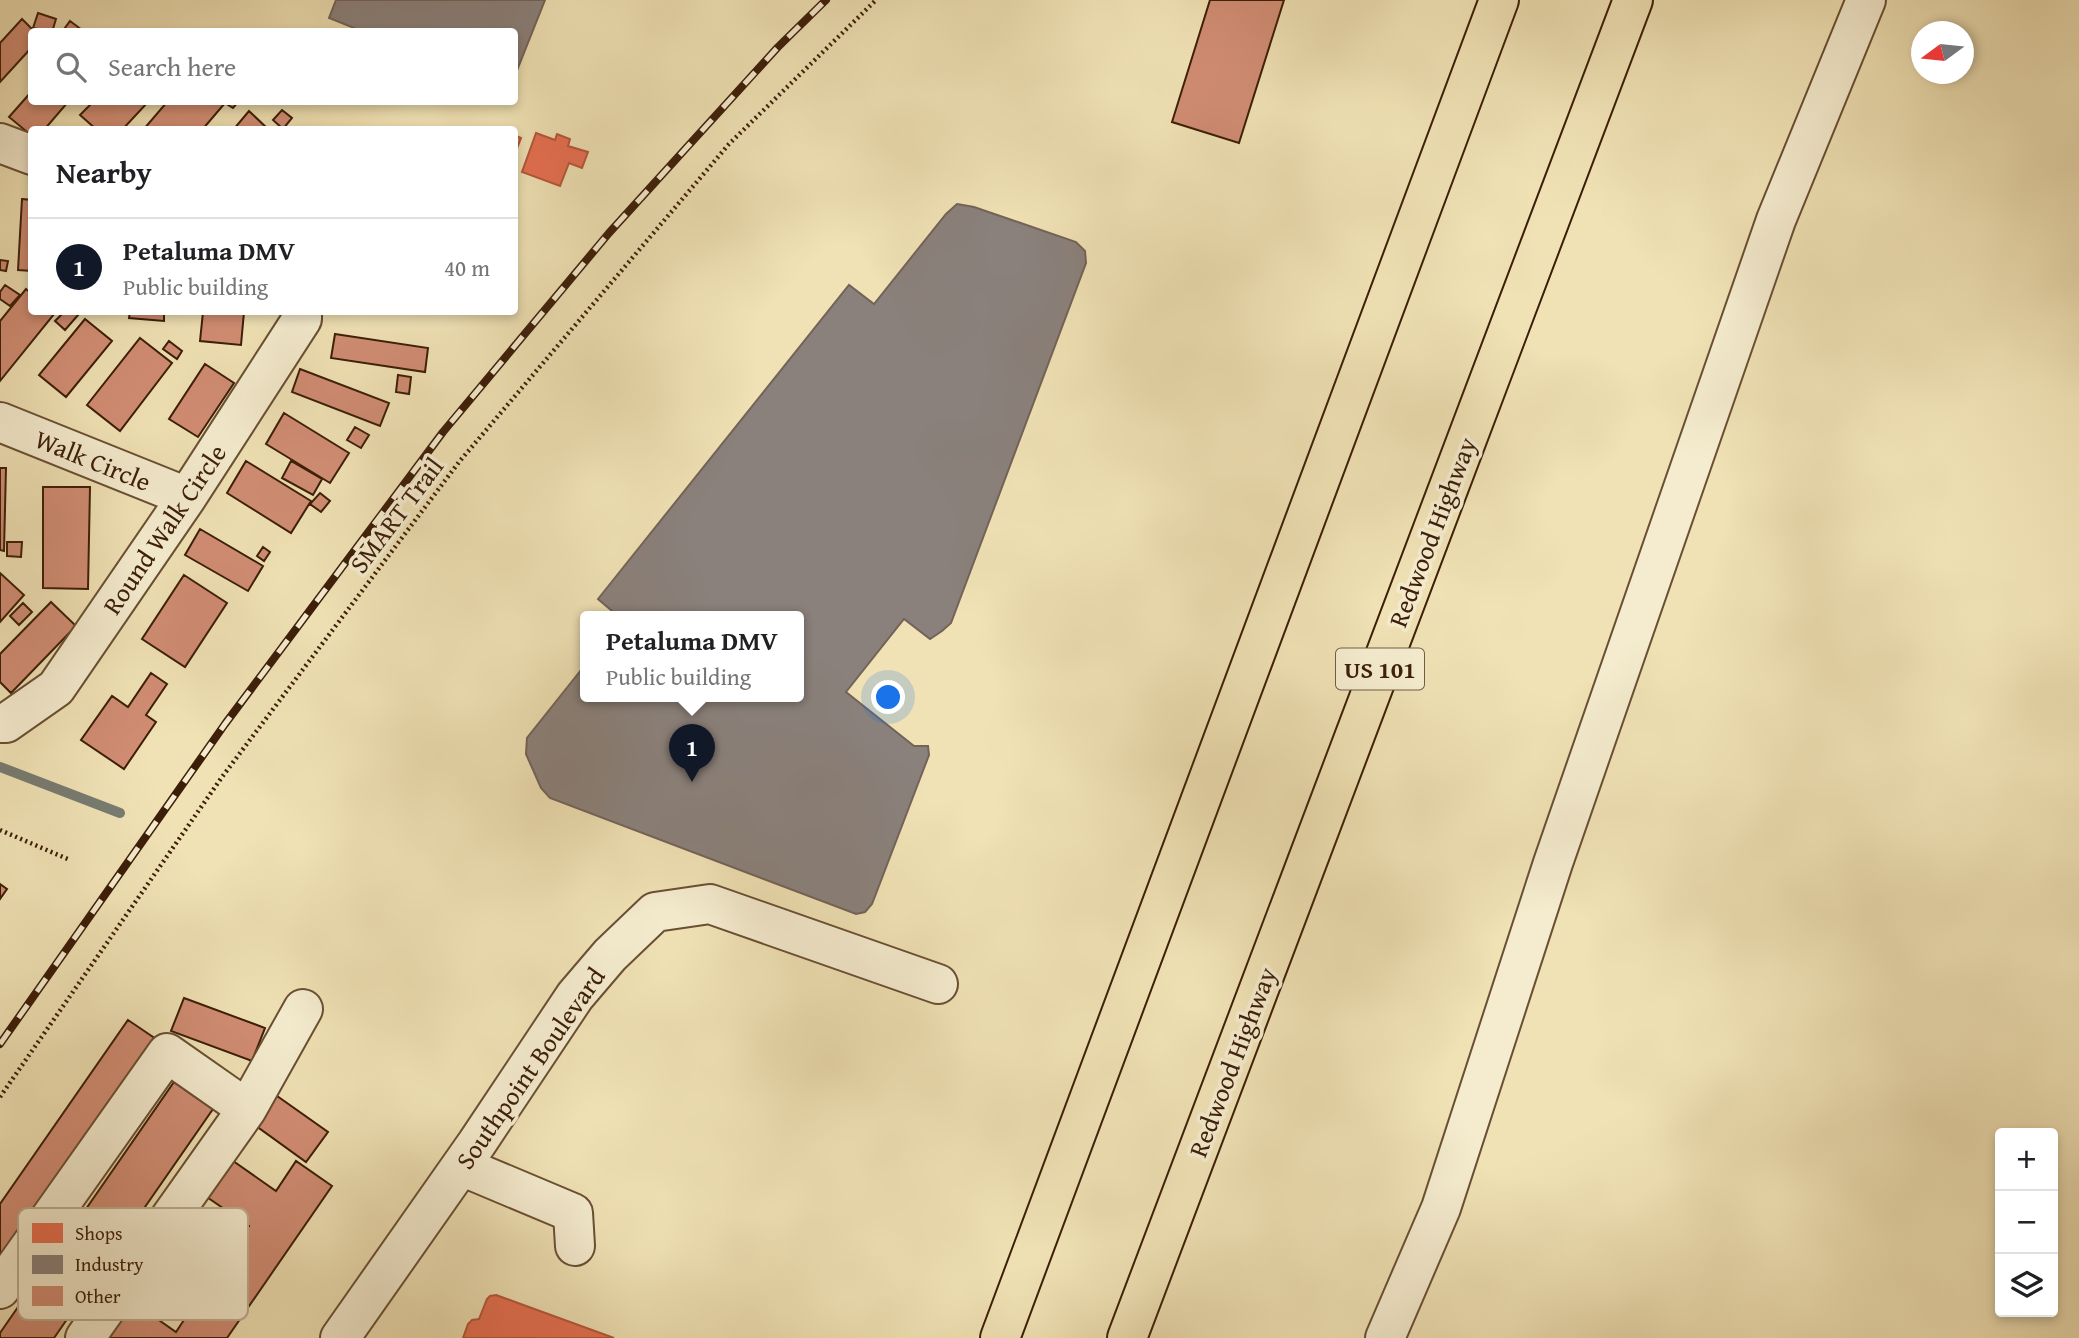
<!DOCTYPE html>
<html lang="en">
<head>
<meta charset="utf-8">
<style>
  :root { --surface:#fff; --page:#f6f6f6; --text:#202124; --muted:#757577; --line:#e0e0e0; --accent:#111827 }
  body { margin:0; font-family:"Gentium Book Plus",serif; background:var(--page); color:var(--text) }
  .controls { position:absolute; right:21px; bottom:21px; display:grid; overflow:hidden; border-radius:7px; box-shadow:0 4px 10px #0003 }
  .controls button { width:63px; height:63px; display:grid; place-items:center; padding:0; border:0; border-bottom:2px solid var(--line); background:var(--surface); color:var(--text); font:35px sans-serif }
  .compass { position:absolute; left:1911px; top:21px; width:63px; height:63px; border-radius:50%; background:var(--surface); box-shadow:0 4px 10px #0003; rotate:255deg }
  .you { position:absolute; left:889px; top:698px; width:24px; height:24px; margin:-18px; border:5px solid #fff; border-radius:50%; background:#1a73e8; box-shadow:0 0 0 10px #1a73e833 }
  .badge { display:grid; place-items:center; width:46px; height:46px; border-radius:50%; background:var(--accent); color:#fff; font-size:23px; font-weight:700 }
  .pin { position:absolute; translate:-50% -58px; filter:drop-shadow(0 2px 4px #0008) }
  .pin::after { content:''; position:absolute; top:37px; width:24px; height:21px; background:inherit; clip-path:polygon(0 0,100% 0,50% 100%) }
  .popup { position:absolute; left:580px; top:611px; width:224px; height:91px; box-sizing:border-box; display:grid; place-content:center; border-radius:7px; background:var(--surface); filter:drop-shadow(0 2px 5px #0005); font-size:23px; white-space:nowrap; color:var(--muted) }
  .popup b { font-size:26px; color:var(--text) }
  .popup::after { content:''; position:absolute; left:50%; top:100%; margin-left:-14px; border:14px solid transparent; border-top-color:var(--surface) }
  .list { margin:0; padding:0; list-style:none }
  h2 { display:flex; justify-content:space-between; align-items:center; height:91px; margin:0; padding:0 28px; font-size:30px }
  h2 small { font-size:23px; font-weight:400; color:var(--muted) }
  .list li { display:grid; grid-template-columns:46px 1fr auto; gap:21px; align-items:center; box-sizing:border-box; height:98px; padding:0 28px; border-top:2px solid var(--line) }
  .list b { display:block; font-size:26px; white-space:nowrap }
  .list p { margin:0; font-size:23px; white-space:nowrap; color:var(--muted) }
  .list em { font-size:23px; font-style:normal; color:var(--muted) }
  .icon { flex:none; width:38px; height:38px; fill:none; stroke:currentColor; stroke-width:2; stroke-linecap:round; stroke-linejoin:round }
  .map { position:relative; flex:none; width:2079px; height:1338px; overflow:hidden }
  .search { position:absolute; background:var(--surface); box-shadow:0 4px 10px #0003; left:28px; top:28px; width:490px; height:77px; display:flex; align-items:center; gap:18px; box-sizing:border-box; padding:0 24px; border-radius:7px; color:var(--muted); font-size:26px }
  .panel { position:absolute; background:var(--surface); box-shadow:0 4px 10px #0003; left:28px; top:126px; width:490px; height:189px; border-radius:7px }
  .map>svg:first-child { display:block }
</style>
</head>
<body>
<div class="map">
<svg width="2079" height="1338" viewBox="0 0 2079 1338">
  <rect width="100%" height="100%" fill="#f0e2b5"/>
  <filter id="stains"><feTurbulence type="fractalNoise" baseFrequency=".00286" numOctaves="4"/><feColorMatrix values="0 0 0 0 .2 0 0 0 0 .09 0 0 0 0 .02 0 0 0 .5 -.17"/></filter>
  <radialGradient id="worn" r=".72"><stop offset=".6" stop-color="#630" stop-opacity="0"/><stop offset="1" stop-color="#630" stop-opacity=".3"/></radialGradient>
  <path fill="#e76f51" stroke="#b4573b" stroke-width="2" d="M536 133 555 140 557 134 570 139 568 146 588 152 582 168 569 163 560 186 522 172Z
    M514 135 521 138 514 156Z
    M496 1295 614 1338H463L468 1324 472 1320 479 1319 487 1299 490 1296Z"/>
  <path fill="#8a817c" stroke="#736359" stroke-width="2" d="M336 0H545L514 78V32H364L329 18Z
    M957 204 974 207 1076 242 1085 251 1086 263 951 623 942 631 930 639 904 619 846 692 914 746H928L929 755 872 904 865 912 856 914 550 798 541 788 526 754 527 738 585 665V696H799V616H618L598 599 849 285 874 304 946 214Z"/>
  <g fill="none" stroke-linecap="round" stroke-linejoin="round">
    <path stroke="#787c72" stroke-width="10" d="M0 767 120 813"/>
  </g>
  <path fill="#d18d74" stroke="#3c1e08" stroke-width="2" d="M1210 0H1284L1239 143 1172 122Z
    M38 13 56 19 52 32 33 28Z
    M22 19 35 32H32V47L0 82V43Z
    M70 21 82 30 81 32H62Z
    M32 91V102H68L44 130H32V136L9 117Z
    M93 102H148L122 130H97L80 115Z
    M167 102H223L225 103 202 130H143Z
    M226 102H238L233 108 225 103Z
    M282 110 292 118 283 129 273 120Z
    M249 111 269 130H233Z
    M22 199 32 200V271L18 270Z
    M0 260 8 261 6 271 0 270Z
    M5 285 20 295 10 306 0 299V292Z
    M26 289 32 294V312L55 313 0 381V321Z
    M64 312H76L79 314 65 330 55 321Z
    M130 312H164V321L129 318Z
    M203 312H244L241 345 200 341Z
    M85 319 112 341 66 397 39 375Z
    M335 334 428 348 425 372 331 358Z
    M140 338 172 363 120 431 87 405Z
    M169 341 182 351 177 359 163 349Z
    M205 364 234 383 198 437 169 419Z
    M300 369 389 403 380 426 292 392Z
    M398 375 411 377 409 394 396 392Z
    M284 413 349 453 330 483 266 444Z
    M355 427 369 435 361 448 347 440Z
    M246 461 311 501 291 533 227 493Z
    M291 461 322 479 313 495 282 478Z
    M0 468H6L4 551 0 550Z
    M43 487H90L88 589 43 588Z
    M320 493 330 501 321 512 310 504Z
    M200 529 263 566 248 591 185 555Z
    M7 542H22L21 557 7 556Z
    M263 547 270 552 264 561 257 556Z
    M0 573 24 595 0 622Z
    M184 575 227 603 185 667 142 639Z
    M51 602 76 626 11 693 0 682V654Z
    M23 603 32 612 19 625 10 616Z
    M151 673 167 684 146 715 156 722 124 769 81 740 112 696 128 707Z
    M0 884 7 889 0 899Z
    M184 998 265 1028 252 1061 171 1031Z
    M128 1020 156 1039 0 1263V1204Z
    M174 1082 213 1109 54 1338H0V1333Z
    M270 1091 328 1132 306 1162 249 1121Z
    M226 1156 276 1191 296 1161 332 1186 227 1338H107L126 1297 176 1332 199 1297 151 1264 176 1227 225 1261 249 1226 201 1193Z"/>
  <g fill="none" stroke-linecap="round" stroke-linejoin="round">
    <g stroke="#694f33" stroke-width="42">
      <path id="minor" d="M0 143 32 155
        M0 422 187 497
        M0 723H6L56 688 187 497 302 319V312
        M247 1109 303 1009
        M461 1166 573 1213 575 1246
        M0 1289 167 1053 247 1109 85 1338
        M340 1338 477 1143 575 996 610 955 655 912 710 904 938 984
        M1385 1338 1441 1208 1553 863 1776 220 1866 0"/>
    </g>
    <g stroke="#3c1e08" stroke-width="42">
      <path id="highway" d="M1000 1338 1499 0
        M1127 1338 1633 0"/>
    </g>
    <path stroke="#3c1e08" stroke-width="4.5" stroke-dasharray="2 3.5" stroke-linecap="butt" d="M0 830 70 860
      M0 1097 222 777 459 462 729 144 876 0"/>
    <use href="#minor" stroke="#f5eccf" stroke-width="38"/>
    <use href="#highway" stroke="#f0e2b5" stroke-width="38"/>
    <g stroke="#3c1e08" stroke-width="8">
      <path id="rail" d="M0 1044 225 724 443 432 609 233 778 47 826 0"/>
    </g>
    <use href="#rail" stroke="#f5eccf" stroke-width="5" stroke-dasharray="16" stroke-linecap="butt"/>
  </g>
  <g text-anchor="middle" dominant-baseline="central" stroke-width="7" stroke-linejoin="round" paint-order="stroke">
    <rect fill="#f5eccf" stroke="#745c44" stroke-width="2" x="1336" y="648.5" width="88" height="41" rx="5"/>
    <g font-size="24" font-weight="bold" fill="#3c1e08">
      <text x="1380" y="669">US 101</text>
    </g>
    <g font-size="26" fill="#3c1e08" stroke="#f5eccf">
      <text transform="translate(93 460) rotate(22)">Walk Circle</text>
      <text transform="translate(396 515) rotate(-53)">SMART Trail</text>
      <text transform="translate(164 529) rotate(-56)">Round Walk Circle</text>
      <text transform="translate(1432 532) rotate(-69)">Redwood Highway</text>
      <text transform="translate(1232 1062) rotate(-69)">Redwood Highway</text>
      <text transform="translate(530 1068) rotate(-55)">Southpoint Boulevard</text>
    </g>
  </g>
  <rect x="18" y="1208" width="230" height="112" rx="10" fill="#f5eccf" stroke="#beae93" stroke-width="2"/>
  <rect x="32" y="1223" width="31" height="20" fill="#e76f51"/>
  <rect x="32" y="1255" width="31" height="19" fill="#8a817c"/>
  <rect x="32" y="1286" width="31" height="20" fill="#d18d74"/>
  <g font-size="19" fill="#3c1e08">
    <text x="75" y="1240">Shops</text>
    <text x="75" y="1271">Industry</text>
    <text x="75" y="1303">Other</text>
  </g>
  <rect width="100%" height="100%" filter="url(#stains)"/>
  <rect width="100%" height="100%" fill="url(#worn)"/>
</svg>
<div class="controls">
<button>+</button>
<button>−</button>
<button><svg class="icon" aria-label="layers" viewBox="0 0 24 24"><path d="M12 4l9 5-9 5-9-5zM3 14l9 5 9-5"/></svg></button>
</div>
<svg class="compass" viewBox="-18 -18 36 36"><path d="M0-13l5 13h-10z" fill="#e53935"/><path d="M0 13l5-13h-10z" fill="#757577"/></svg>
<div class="you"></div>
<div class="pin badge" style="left:692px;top:782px">1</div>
<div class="popup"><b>Petaluma DMV</b>Public building</div>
<div class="search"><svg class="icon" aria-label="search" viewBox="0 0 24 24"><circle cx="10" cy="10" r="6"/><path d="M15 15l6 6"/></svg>Search here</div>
<section class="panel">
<h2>Nearby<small></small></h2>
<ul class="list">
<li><span class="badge">1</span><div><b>Petaluma DMV</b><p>Public building</p></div><em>40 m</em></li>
</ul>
</section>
</div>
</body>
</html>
